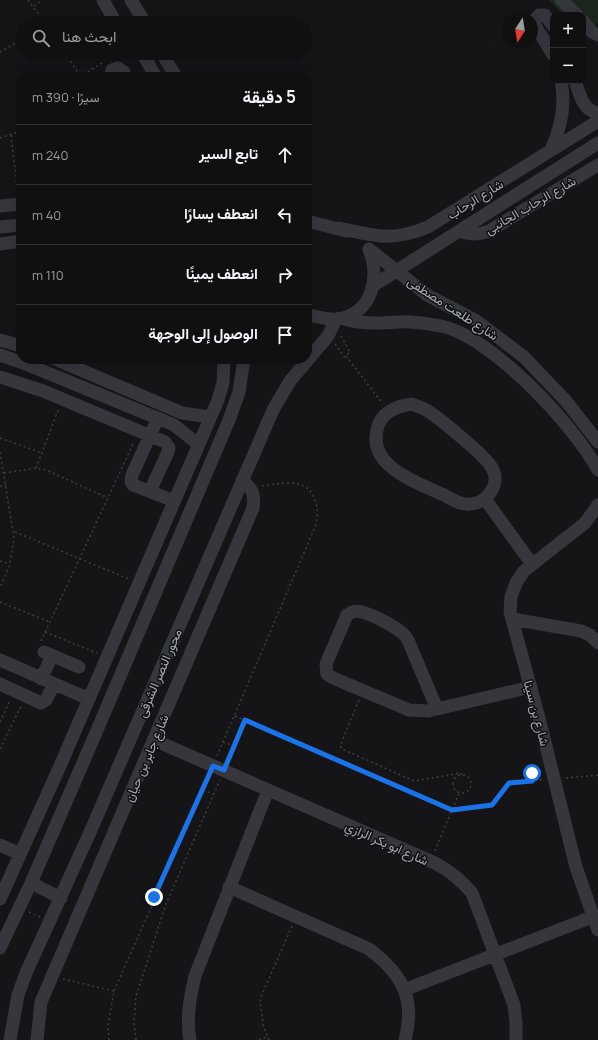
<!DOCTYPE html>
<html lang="ar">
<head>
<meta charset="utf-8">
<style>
  :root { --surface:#101011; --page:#1e1e1f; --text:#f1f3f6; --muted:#9c9d9f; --line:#303031 }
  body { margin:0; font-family:Manrope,Vazirmatn,sans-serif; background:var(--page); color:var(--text); direction:rtl }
  .controls { position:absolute; right:12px; top:12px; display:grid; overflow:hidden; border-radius:8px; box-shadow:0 4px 16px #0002 }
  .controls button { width:36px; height:36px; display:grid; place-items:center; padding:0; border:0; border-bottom:1px solid var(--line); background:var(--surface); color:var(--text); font:20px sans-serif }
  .compass { position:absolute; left:502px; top:12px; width:36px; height:36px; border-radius:50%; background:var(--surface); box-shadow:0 4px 16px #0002; rotate:192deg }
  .stop { position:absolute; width:12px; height:12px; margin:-9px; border:3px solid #1a73e8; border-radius:50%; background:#fff }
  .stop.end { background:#1a73e8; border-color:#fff; box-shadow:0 1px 4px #0008 }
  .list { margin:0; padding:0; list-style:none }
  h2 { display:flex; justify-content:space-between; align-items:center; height:52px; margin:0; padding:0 16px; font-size:17px }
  h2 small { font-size:13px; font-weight:400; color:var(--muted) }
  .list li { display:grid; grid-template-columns:26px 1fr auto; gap:12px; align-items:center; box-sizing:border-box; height:60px; padding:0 16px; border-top:1px solid var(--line) }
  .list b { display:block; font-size:15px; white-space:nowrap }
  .list em { font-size:13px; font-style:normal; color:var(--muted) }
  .icon { flex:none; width:22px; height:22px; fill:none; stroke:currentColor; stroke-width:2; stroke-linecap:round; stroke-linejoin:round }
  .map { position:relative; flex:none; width:598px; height:1040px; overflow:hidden; direction:ltr }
  .search { position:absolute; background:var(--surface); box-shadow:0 4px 16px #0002; left:16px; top:16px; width:296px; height:44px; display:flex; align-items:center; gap:10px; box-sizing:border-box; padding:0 14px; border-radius:22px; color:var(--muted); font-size:15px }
  .panel { position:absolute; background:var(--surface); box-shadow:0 4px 16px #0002; left:16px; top:72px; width:296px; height:292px; border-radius:16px; direction:rtl }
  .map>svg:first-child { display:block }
</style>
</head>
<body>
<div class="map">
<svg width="598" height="1040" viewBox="0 0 598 1040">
  <rect width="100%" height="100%" fill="#151517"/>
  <path fill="#1d261e" d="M548 0H598V24L583 28V15H564Z"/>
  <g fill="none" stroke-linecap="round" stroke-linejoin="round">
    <path stroke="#3c3f44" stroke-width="1.5" stroke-dasharray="2 3" stroke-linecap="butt" d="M28 0 45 23
      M34 6 42 0
      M0 52 23 39
      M65 53 81 77
      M110 58 119 53
      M79 77 104 62
      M11 135 18 194
      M0 138 21 131
      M335 344 344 357 350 352 341 336
      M346 356 383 404
      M0 438 42 453
      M0 452 14 538 10 564 0 588
      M36 468 59 408
      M4 473 36 468 46 470 108 498
      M0 486 6 485
      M15 532 129 579
      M0 561 10 564
      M0 602 50 622
      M45 632 97 653
      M41 641 134 442
      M359 700 340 746 342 749 414 781 461 773V775
      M235 716 452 809 492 805 509 783 542 780
      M0 722 10 700
      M223 742 234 746
      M0 749 21 706
      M217 756 315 527C321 507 315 483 290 483 280 483 271 485 261 486
      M228 760 245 720
      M453 784a9 9 0 1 1 18 0a9 9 0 1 1-18 0Z
      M566 778 598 775
      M531 781 532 773 541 771
      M203 790 213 794
      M435 851 459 793
      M29 912 40 917
      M63 979 114 991
      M109 1040 108 1026 114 991 209 777
      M136 1040 134 1023 136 996 166 904 220 780
      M259 1040 267 1037
      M269 1040 263 1025 260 999 292 926"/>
    <path stroke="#36373d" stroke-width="13" d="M103 0 116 23
      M131 0 145 23
      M561 0 577 15
      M583 21 592 32 598 35
      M553 26 545 15H539L533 22 553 55
      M142 53 156 77
      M162 53 176 77
      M110 77 112 70 118 68 124 72 125 77
      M575 81C580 94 582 110 598 113
      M551 150C561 128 566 105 561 81
      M0 206 21 204
      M307 221 346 231
      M0 227 21 225
      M339 228C376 236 391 242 428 227L598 121
      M459 231C470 235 478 235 489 231L598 165
      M0 244 21 241
      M369 249 427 295 475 320 524 357 566 401 598 442
      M374 285 598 143
      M307 315C316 316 328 320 337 319 373 314 380 277 369 249
      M342 318C362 325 378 323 399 322 413 321 428 324 441 326 492 337 574 425 598 470
      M0 340 21 346
      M0 355 26 364 174 425 198 444
      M55 359 182 413 210 417
      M0 377 43 391 165 442 169 448 168 452 150 491
      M412 404C417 406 423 408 428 411 440 419 486 456 492 468 502 485 485 506 466 504 459 504 451 499 444 495 416 482 365 466 378 426 383 411 398 406 412 404Z
      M158 418 132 475 131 482 133 485 174 501
      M485 499 532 564
      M598 505 585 523 524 571 516 583 511 597 510 612 539 718 576 867 598 930
      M512 619 581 631 590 635 598 643
      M44 652 79 667
      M0 660 89 699
      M41 679 52 656
      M0 684 41 703 46 700 54 684
      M437 709 428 711 409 710 333 678 327 674 326 664 347 615C351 612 356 610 362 612 373 615 403 629 408 640L437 709 531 687
      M154 740 435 863C450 871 461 880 472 893L514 1005 516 1022V1040
      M0 845 20 854
      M31 883 61 898
      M229 887 369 949C402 974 416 998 405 1040
      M0 899 60 766 218 400 223 383 224 359
      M0 948 31 883 98 728 229 420 239 392 244 359
      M404 990 592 917
      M10 1040 18 995 26 973 91 830 273 410 290 381 328 336 336 319
      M37 1040 41 1002 253 508C255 495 253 489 242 480
      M190 1040C186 1018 190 997 195 976L268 790"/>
  </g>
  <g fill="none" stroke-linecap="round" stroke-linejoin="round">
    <path stroke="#1a73e8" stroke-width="5" d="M154 897 213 766 224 770 245 720 452 810 492 805 509 783 532 781V773"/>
  </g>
  <g text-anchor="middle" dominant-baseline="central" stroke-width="3" stroke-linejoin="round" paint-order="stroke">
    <g font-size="13" fill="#a7adb8" stroke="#101012">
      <text transform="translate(475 199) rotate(-32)">شارع الرحاب</text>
      <text transform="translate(530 205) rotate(-30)">شارع الرحاب الجانبى</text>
      <text transform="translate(453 308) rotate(33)">شارع طلعت مصطفى</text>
      <text transform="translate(159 673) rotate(-67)">محور النصر الشرقى</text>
      <text transform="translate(537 713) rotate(75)">شارع بن سينا</text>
      <text transform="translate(146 758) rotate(-67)">شارع جابر بن حيان</text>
      <text transform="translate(387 843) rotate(24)">شارع ابو بكر الرازي</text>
    </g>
  </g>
</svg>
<div class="controls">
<button>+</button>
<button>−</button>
</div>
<svg class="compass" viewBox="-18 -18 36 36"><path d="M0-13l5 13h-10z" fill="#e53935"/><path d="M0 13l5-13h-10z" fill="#9c9d9f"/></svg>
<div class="stop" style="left:532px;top:773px"></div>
<div class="stop end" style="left:154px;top:897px"></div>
<div class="search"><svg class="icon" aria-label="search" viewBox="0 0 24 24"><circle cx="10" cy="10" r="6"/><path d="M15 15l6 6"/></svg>ابحث هنا</div>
<section class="panel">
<h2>5 دقيقة<small>سيرًا · 390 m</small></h2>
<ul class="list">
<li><svg class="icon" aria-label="ahead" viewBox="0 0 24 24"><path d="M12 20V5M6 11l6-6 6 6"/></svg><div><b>تابع السير</b></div><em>240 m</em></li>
<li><svg class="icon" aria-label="left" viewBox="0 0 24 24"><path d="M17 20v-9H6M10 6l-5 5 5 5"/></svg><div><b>انعطف يسارًا</b></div><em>40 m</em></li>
<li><svg class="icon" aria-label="right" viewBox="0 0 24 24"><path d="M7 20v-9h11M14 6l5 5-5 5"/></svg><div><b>انعطف يمينًا</b></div><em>110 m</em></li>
<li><svg class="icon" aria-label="arrive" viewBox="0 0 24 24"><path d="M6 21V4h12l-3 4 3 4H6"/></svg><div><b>الوصول إلى الوجهة</b></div></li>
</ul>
</section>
</div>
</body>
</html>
